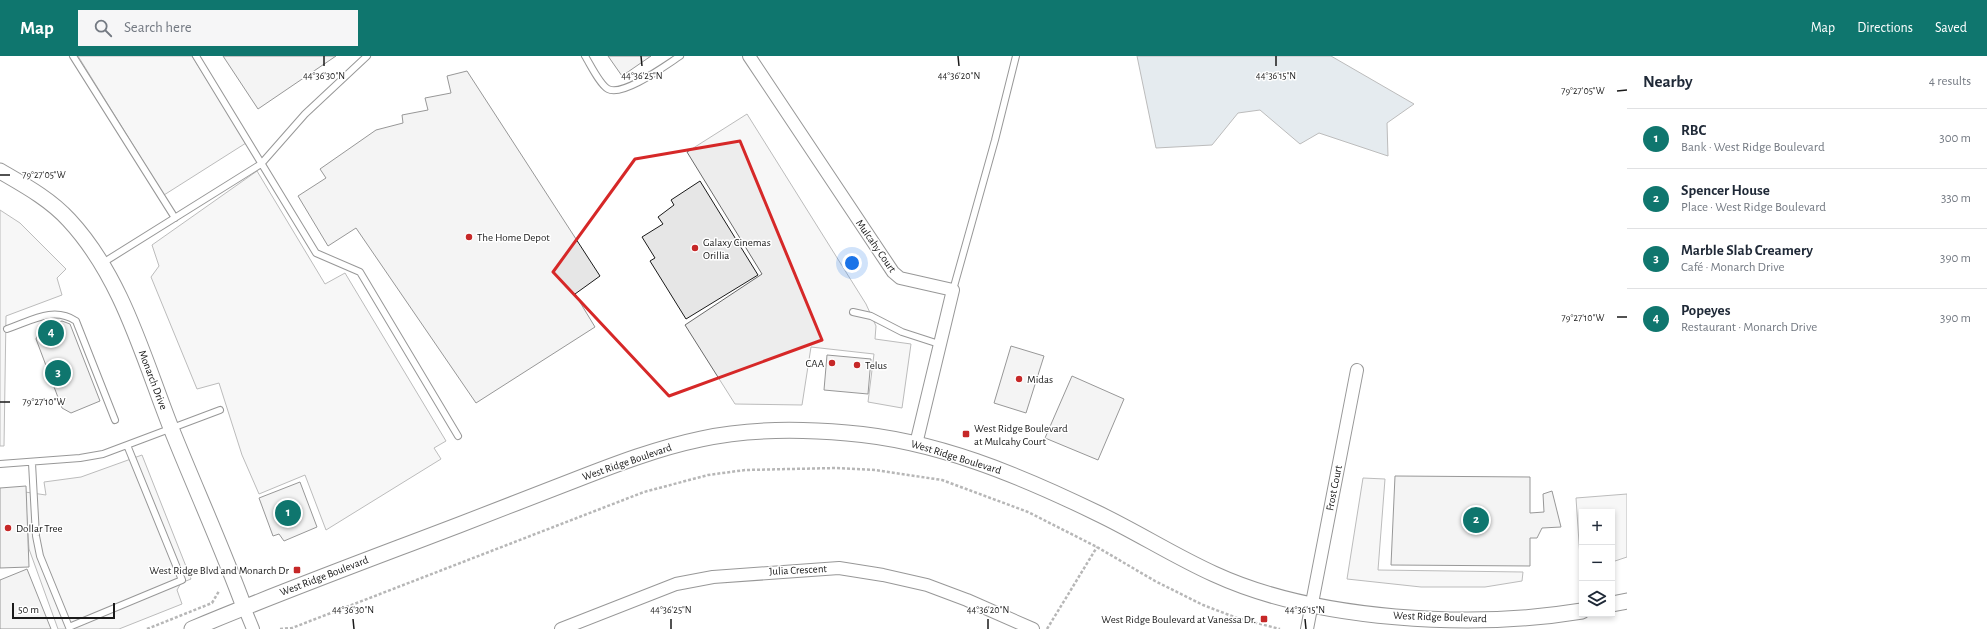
<!DOCTYPE html>
<html lang="en">
<head>
<meta charset="utf-8">
<style>
  :root { --surface:#fff; --page:#f6f6f7; --text:#1f2937; --muted:#747a83; --line:#e0e1e3; --accent:#0f766e }
  body { margin:0; font-family:"Alegreya Sans",sans-serif; background:var(--page); color:var(--text) }
  .controls { position:absolute; right:12px; bottom:12px; display:grid; overflow:hidden; border-radius:0px; box-shadow:0 2px 6px #0003 }
  .controls button { width:36px; height:36px; display:grid; place-items:center; padding:0; border:0; border-bottom:1px solid var(--line); background:var(--surface); color:var(--text); font:20px sans-serif }
  .scale { position:absolute; left:12px; bottom:10px; width:103px; box-sizing:border-box; padding-left:4px; border:2px solid #1a1a1a; border-top:0; font-size:11px; line-height:14px; white-space:nowrap; color:#1a1a1a; -webkit-text-stroke:3px #fff; paint-order:stroke }
  .you { position:absolute; left:852px; top:207px; width:14px; height:14px; margin:-10px; border:3px solid #fff; border-radius:50%; background:#1a73e8; box-shadow:0 0 0 6px #1a73e833 }
  .badge { display:grid; place-items:center; width:26px; height:26px; border-radius:50%; background:var(--accent); color:#fff; font-size:13px; font-weight:700 }
  .pin { position:absolute; translate:-50% -50%; border:2px solid #fff; box-shadow:0 1px 4px #0006 }
  .list { margin:0; padding:0; list-style:none }
  h2 { display:flex; justify-content:space-between; align-items:center; height:52px; margin:0; padding:0 16px; font-size:17px }
  h2 small { font-size:13px; font-weight:400; color:var(--muted) }
  .list li { display:grid; grid-template-columns:26px 1fr auto; gap:12px; align-items:center; box-sizing:border-box; height:60px; padding:0 16px; border-top:1px solid var(--line) }
  .list b { display:block; font-size:15px; white-space:nowrap }
  .list p { margin:0; font-size:13px; white-space:nowrap; color:var(--muted) }
  .list em { font-size:13px; font-style:normal; color:var(--muted) }
  .icon { flex:none; width:22px; height:22px; fill:none; stroke:currentColor; stroke-width:2; stroke-linecap:round; stroke-linejoin:round }
  .map { position:relative; flex:none; width:1627px; height:573px; overflow:hidden }
  header { display:flex; align-items:center; gap:24px; box-sizing:border-box; height:56px; padding:0 20px; background:var(--accent); color:#fff }
  header strong { font-size:19px }
  nav { display:flex; gap:22px; margin-inline-start:auto; font-size:14px }
  .search { width:280px; height:36px; background:var(--page); display:flex; align-items:center; gap:10px; box-sizing:border-box; padding:0 14px; border-radius:0px; color:var(--muted); font-size:15px }
  main { display:flex }
  aside { flex:1; background:var(--surface) }
  .map>svg:first-child { display:block }
</style>
</head>
<body>
<header>
<strong>Map</strong>
<div class="search"><svg class="icon" aria-label="search" viewBox="0 0 24 24"><circle cx="10" cy="10" r="6"/><path d="M15 15l6 6"/></svg>Search here</div>
<nav><a>Map</a><a>Directions</a><a>Saved</a></nav>
</header>
<main>
<div class="map">
<svg width="1627" height="573" viewBox="0 0 1627 573">
  <rect width="100%" height="100%" fill="#fff"/>
  <path fill="#ededed" stroke="#6a6a6a" d="M78 0H192L246 87 164 139Z
    M747 58 866 248 876 270 875 283 911 288 902 352 868 346 874 298 811 291 802 349 735 348 685 269 762 218 687 96Z
    M257 115 325 228 345 217 446 385 434 392 441 403 326 474 305 419 259 438 242 399 219 327 197 333 151 221 159 210 152 189Z
    M0 154 20 167 66 213 57 222 62 239 6 260 4 390H0Z
    M142 399 191 523 181 527 177 534 182 548 119 573H58L29 493 25 436 46 439 44 426 81 421Z
    M1363 422 1385 423 1378 514 1523 516 1522 525 1485 531H1421L1347 523Z
    M1627 438V501L1612 506V456H1582L1581 516 1576 442Z"/>
  <path fill="#c6d2dc" stroke="#6a6a6a" d="M1137 0H1331L1414 48 1387 67 1388 100 1319 77 1300 88 1260 54 1238 57 1212 89 1156 92Z"/>
  <path fill="#e6e6e6" stroke="#1a1a1a" d="M223 0H336L258 53Z
    M608 0H651L622 20Z
    M467 15 600 220 575 238 595 271 476 347 356 172 328 190 298 140 326 122 320 113 376 74 403 67 402 59 428 54 425 42 451 37 447 20Z
    M700 125 758 219 686 263 650 205 655 202 642 181 663 168 658 161 674 149 671 144Z
    M62 265 70 268 100 345 71 357 62 352 36 283 40 272Z
    M1011 290 1044 300 1026 357 994 347Z
    M827 299 871 303 868 338 824 334Z
    M1072 320 1124 343 1098 404 1045 382Z
    M1395 420 1530 421V457L1544 456 1543 438 1552 435 1561 471 1542 472 1537 482H1530V510L1391 509Z
    M300 426 317 471 284 485 279 478 273 480 259 442Z
    M26 430 29 511 0 512V432Z
    M27 513 51 573H0V524Z"/>
  <g fill="none" stroke-linecap="round" stroke-linejoin="round">
    <g stroke="#1a1a1a" stroke-width="8">
      <path id="service" d="M73 0 175 162
        M196 0 316 197 360 216 458 380
        M585 0C590 8 600 29 608 33 623 41 666 9 680 0
        M101 208 261 108 305 58 367 0
        M953 234 995 84 1016 0
        M853 256 871 260 902 276 939 288
        M7 273C31 265 53 250 76 265L115 364
        M32 407 36 480 40 500 69 571 182 524 127 389
        M0 408 80 402 103 398 220 354"/>
    </g>
    <g stroke="#1a1a1a" stroke-width="14">
      <path id="minor" d="M749 0 893 216 900 222 953 234 916 388
        M244 551 253 573
        M561 573 676 528 713 521 839 512 883 519 927 529 967 544 1033 573
        M1307 573 1357 314"/>
    </g>
    <g stroke="#1a1a1a" stroke-width="17">
      <path id="tertiary" d="M0 115C24 129 50 143 69 164 122 221 143 301 171 372 195 432 222 491 244 551
        M1612 548 1627 545
        M192 573C280 536 370 503 459 469 498 454 536 439 575 424 616 408 658 392 701 383 746 373 801 373 847 377 935 384 1019 419 1097 457 1137 476 1174 500 1214 518 1316 565 1473 573 1582 555"/>
    </g>
    <path stroke="#5f5f5f" stroke-width="2.5" stroke-dasharray="3 2" stroke-linecap="butt" d="M147 573 212 547 219 535
      M280 573 292 572 644 436 708 419 745 414 836 412 875 414 942 424 1028 456 1097 491 1155 525 1203 549 1237 562 1280 573
      M1047 573 1097 491"/>
    <use href="#service" stroke="#fff" stroke-width="6"/>
    <use href="#minor" stroke="#fff" stroke-width="12"/>
    <use href="#tertiary" stroke="#fff" stroke-width="15"/>
  </g>
  <path d="M0 0H1627V573H0ZM740 85 822 284 669 340 553 216 635 103Z" fill="#fff" fill-opacity=".55" fill-rule="evenodd"/>
  <path fill="none" stroke="#d62828" stroke-width="3" stroke-linejoin="round" d="M740 85 822 284 669 340 553 216 635 103Z"/>
  <path fill="none" stroke="#1a1a1a" stroke-width="1.5" d="M324 0V10M641 0 642 10M958 0 959 10M1276 0V10M1617 35 1627 34M0 119H10M1617 261H1627M0 346H10M353 563 354 573M671 563V573M988 563V573M1305 563 1306 573"/>
  <g fill="#c62828" stroke="#fff" stroke-width="1.5">
    <circle cx="469" cy="181" r="4"/>
    <circle cx="695" cy="192" r="4"/>
    <circle cx="832" cy="307" r="4"/>
    <circle cx="857" cy="309" r="4"/>
    <circle cx="1019" cy="323" r="4"/>
    <rect x="962" y="374" width="8" height="8" rx="2"/>
    <circle cx="8" cy="472" r="4"/>
    <rect x="293" y="510" width="8" height="8" rx="2"/>
    <rect x="1260" y="559" width="8" height="8" rx="2"/>
  </g>
  <g text-anchor="middle" dominant-baseline="central" stroke-width="3" stroke-linejoin="round" paint-order="stroke">
    <g font-size="11" fill="#1a1a1a" stroke="#fff" text-anchor="start">
      <text x="477" y="181">The Home Depot</text>
      <text x="703" y="186">Galaxy Cinemas<tspan x="703" dy="13">Orillia</tspan></text>
      <text x="824" y="307" text-anchor="end">CAA</text>
      <text x="865" y="309">Telus</text>
      <text x="1027" y="323">Midas</text>
      <text x="974" y="372">West Ridge Boulevard<tspan x="974" dy="13">at Mulcahy Court</tspan></text>
      <text x="16" y="472">Dollar Tree</text>
      <text x="289" y="514" text-anchor="end">West Ridge Blvd and Monarch Dr</text>
      <text x="1256" y="563" text-anchor="end">West Ridge Boulevard at Vanessa Dr.</text>
    </g>
    <g font-size="11" fill="#1a1a1a" stroke="#fff">
      <text transform="translate(876 190) rotate(55)">Mulcahy Court</text>
      <text transform="translate(153 324) rotate(69)">Monarch Drive</text>
      <text transform="translate(956 401) rotate(17)">West Ridge Boulevard</text>
      <text transform="translate(627 406) rotate(-19)">West Ridge Boulevard</text>
      <text transform="translate(1334 432) rotate(-79)">Frost Court</text>
      <text transform="translate(798 514) rotate(-3)">Julia Crescent</text>
      <text transform="translate(324 520) rotate(-21)">West Ridge Boulevard</text>
      <text transform="translate(1440 561) rotate(2)">West Ridge Boulevard</text>
    </g>
  </g>
  <g font-size="10" text-anchor="middle" fill="#1a1a1a" stroke="#fff" stroke-width="3" stroke-linejoin="round" paint-order="stroke">
    <text x="324" y="23">44°36'30"N</text>
    <text x="642" y="23">44°36'25"N</text>
    <text x="959" y="23">44°36'20"N</text>
    <text x="1276" y="23">44°36'15"N</text>
    <text x="1583" y="38">79°27'05"W</text>
    <text x="44" y="122">79°27'05"W</text>
    <text x="1583" y="265">79°27'10"W</text>
    <text x="44" y="349">79°27'10"W</text>
    <text x="353" y="557">44°36'30"N</text>
    <text x="671" y="557">44°36'25"N</text>
    <text x="988" y="557">44°36'20"N</text>
    <text x="1305" y="557">44°36'15"N</text>
  </g>
</svg>
<div class="controls">
<button>+</button>
<button>−</button>
<button><svg class="icon" aria-label="layers" viewBox="0 0 24 24"><path d="M12 4l9 5-9 5-9-5zM3 14l9 5 9-5"/></svg></button>
</div>
<div class="scale">50 m</div>
<div class="you"></div>
<div class="pin badge" style="left:288px;top:457px">1</div>
<div class="pin badge" style="left:1476px;top:464px">2</div>
<div class="pin badge" style="left:58px;top:317px">3</div>
<div class="pin badge" style="left:51px;top:277px">4</div>
</div>
<aside>
<h2>Nearby<small>4 results</small></h2>
<ul class="list">
<li><span class="badge">1</span><div><b>RBC</b><p>Bank · West Ridge Boulevard</p></div><em>300 m</em></li>
<li><span class="badge">2</span><div><b>Spencer House</b><p>Place · West Ridge Boulevard</p></div><em>330 m</em></li>
<li><span class="badge">3</span><div><b>Marble Slab Creamery</b><p>Café · Monarch Drive</p></div><em>390 m</em></li>
<li><span class="badge">4</span><div><b>Popeyes</b><p>Restaurant · Monarch Drive</p></div><em>390 m</em></li>
</ul>
</aside>
</main>
</body>
</html>
